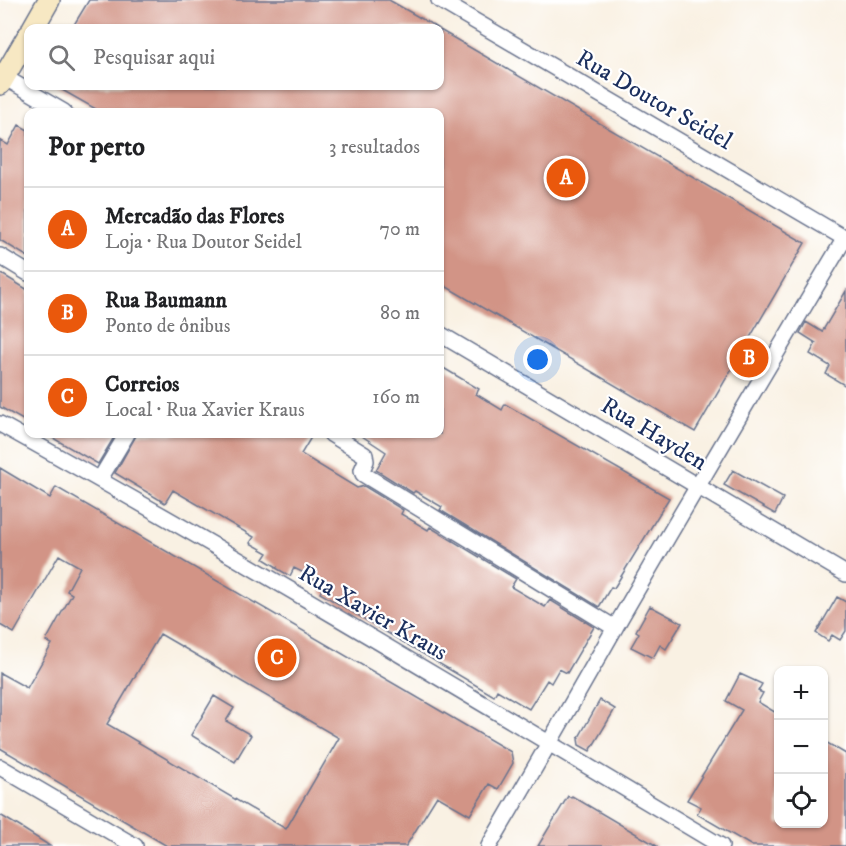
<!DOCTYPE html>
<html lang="pt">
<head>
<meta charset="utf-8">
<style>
  :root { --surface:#fff; --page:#f2f2f2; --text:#202124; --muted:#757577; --line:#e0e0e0; --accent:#ea580c }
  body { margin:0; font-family:"IM FELL DW Pica",serif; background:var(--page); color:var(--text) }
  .controls { position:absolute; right:18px; bottom:18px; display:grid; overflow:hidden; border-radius:12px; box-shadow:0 2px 4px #0004 }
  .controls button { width:54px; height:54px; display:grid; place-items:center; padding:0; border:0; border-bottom:2px solid var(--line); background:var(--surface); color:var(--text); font:30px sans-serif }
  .you { position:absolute; left:538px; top:360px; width:21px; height:21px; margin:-15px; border:4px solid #fff; border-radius:50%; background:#1a73e8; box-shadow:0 0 0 9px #1a73e833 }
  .badge { display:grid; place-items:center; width:39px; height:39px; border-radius:50%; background:var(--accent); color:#fff; font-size:20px; font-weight:700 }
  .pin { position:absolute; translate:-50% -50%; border:3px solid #fff; box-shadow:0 2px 6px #0006 }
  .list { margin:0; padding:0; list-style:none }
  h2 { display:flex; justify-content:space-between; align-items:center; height:78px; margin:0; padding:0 24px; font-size:26px }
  h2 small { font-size:20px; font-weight:400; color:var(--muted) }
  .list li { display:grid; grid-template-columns:39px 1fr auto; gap:18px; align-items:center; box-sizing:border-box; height:84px; padding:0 24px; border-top:2px solid var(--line) }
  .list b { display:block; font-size:22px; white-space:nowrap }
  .list p { margin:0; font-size:20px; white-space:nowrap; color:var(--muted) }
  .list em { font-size:20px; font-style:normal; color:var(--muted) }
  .icon { flex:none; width:33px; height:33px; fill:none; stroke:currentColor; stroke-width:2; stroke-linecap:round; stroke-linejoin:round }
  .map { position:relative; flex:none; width:846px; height:846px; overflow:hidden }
  .search { position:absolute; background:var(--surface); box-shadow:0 2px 4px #0004; left:24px; top:24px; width:420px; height:66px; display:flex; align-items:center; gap:15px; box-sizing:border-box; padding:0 21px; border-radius:12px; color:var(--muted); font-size:22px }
  .panel { position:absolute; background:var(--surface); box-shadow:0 2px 4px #0004; left:24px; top:108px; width:420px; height:330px; border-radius:12px }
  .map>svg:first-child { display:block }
</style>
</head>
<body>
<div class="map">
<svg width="846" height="846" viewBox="0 0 846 846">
  <rect width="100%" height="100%" fill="#fff"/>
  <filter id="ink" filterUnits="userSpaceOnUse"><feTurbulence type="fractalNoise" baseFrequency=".0167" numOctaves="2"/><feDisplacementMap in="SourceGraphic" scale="12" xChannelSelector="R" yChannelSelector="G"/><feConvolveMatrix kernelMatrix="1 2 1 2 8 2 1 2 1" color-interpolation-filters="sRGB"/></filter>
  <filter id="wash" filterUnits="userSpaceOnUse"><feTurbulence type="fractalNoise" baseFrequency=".008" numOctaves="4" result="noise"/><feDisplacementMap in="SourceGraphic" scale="24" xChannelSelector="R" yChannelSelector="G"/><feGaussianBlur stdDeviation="1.35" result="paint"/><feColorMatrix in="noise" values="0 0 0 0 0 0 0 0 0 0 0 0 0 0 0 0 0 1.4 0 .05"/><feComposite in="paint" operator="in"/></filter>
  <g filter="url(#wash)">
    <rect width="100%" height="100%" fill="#f9f1e3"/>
    <g id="blocks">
      <path fill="#d29486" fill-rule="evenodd" d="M89 0H389L438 28H72Z
        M440 30 805 243 695 432 440 283V112H101L55 86H440Z
        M19 125 28 130V257L0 240V140L8 145Z
        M0 273 28 290V423L0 407Z
        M846 291V386L826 374 830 366 810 354 816 343 800 333 806 322 822 332Z
        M440 366 479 389 476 394 502 410 505 404 669 498 614 588 611 587 599 607 440 510 442 507 415 491 413 493 376 470 386 452 359 434H440Z
        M46 434H116L98 464Z
        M137 434H313L301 454 357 488 364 486 403 510 401 514 428 530 430 527 516 579 511 587 545 607 550 600 594 627 567 673 559 669 551 683 547 680 529 709 497 690 494 696 320 593 324 585 304 573 294 568 290 576 276 568 277 567 264 559 268 553 250 543 254 537 173 490 165 503 115 473Z
        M0 468 50 498 56 487 511 752 513 763 498 789 489 784 470 815 437 796 406 846H167L0 748V673L27 688 52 644 46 641 72 594 67 591 80 567 59 555 14 633 0 625ZM160 634 339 738 286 829 107 724Z
        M733 470 783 498 775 514 724 485Z
        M837 597 846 602V631L840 640 832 635 828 641 816 633Z
        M650 606 682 623 666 649 660 645 653 658 631 647 639 633 636 631Z
        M740 674 762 684 758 691 763 693 758 702 778 714V824H824V741L846 754V846H752L697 814 701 807 687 800 742 710 726 701Z
        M214 696 234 708 226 721 251 735 235 762 191 735Z
        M600 700 615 709 590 751 579 745 578 739Z
        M568 796 571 798 572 796 657 846H538Z
        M0 815 20 827 50 846H0Z"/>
    </g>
  </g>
  <g filter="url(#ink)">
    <use href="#blocks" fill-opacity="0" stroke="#69738d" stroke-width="1.5"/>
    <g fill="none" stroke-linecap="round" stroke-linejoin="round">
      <g stroke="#69738d" stroke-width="18">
        <path id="minor" d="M439 0 846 239
          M4 77 64 112
          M0 256 28 273
          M440 334 846 574
          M0 424C243 559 482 703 721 846
          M331 434 365 455 366 461 362 470 363 474 615 628
          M100 479 127 434
          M0 767 135 846
          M489 846C532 773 574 700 616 626 691 496 769 366 846 236"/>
      </g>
      <g stroke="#69738d" stroke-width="24">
        <path id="secondary" d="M33 28 49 0
          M0 84 28 36"/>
      </g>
      <use href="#minor" stroke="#fff" stroke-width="15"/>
      <use href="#secondary" stroke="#f7e8c3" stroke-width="21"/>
    </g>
  </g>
  <g text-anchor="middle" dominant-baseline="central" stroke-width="4.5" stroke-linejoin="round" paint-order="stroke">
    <g font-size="24" fill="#1b2f5e" stroke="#fff">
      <text transform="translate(654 100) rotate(30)">Rua Doutor Seidel</text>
      <text transform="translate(654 434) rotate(31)">Rua Hayden</text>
      <text transform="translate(373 613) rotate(30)">Rua Xavier Kraus</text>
    </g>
  </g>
</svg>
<div class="controls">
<button>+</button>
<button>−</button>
<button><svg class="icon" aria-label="locate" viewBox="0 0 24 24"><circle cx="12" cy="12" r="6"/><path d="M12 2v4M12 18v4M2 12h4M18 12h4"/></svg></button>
</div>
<div class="you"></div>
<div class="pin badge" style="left:566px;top:178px">A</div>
<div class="pin badge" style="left:749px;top:358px">B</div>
<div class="pin badge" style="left:277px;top:658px">C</div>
<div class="search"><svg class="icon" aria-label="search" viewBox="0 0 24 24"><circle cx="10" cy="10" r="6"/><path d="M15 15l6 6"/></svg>Pesquisar aqui</div>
<section class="panel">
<h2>Por perto<small>3 resultados</small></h2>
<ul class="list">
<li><span class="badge">A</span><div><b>Mercadão das Flores</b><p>Loja · Rua Doutor Seidel</p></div><em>70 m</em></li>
<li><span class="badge">B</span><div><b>Rua Baumann</b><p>Ponto de ônibus</p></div><em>80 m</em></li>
<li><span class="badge">C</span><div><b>Correios</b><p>Local · Rua Xavier Kraus</p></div><em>160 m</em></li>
</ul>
</section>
</div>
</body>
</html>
